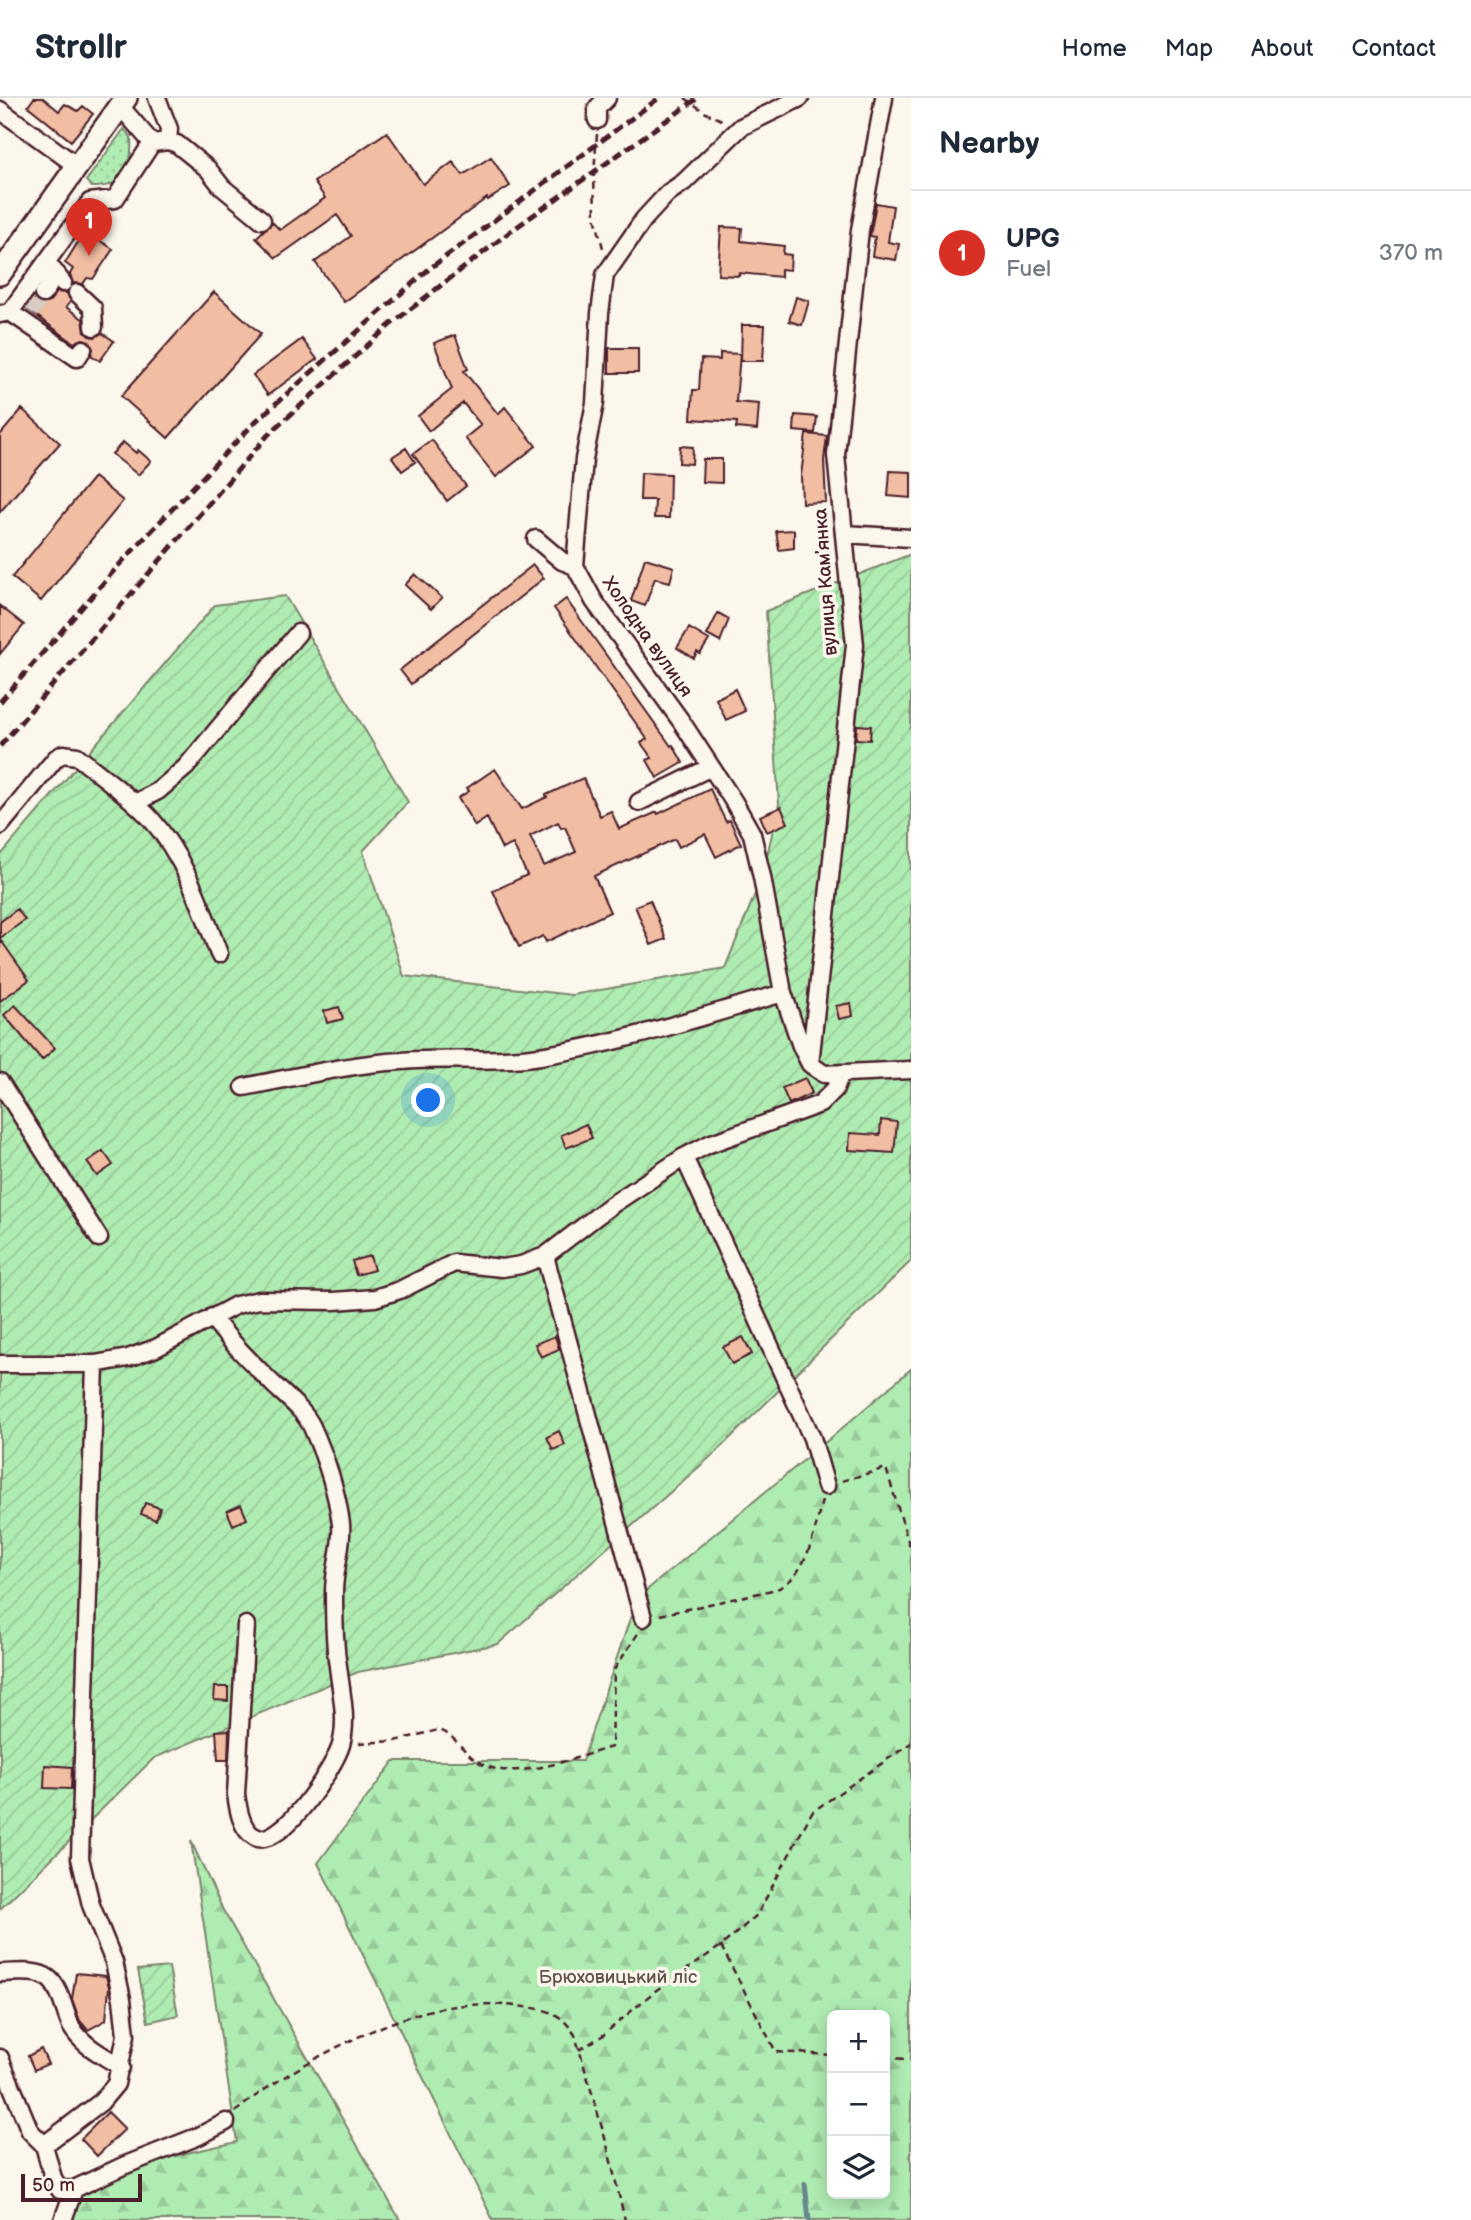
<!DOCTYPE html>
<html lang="en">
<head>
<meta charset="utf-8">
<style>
  :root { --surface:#fff; --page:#f2f2f3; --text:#1f2937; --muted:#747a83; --line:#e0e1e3; --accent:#d93025 }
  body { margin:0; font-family:"Balsamiq Sans",sans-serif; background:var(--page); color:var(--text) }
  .controls { position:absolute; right:21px; bottom:21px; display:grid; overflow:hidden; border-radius:10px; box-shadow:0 4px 18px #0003 }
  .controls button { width:63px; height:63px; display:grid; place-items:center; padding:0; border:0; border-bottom:2px solid var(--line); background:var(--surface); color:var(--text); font:35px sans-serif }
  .scale { position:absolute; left:21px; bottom:18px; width:121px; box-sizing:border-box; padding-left:7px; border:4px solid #4a1f2b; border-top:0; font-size:19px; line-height:24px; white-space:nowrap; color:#4a1f2b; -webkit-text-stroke:5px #fbf7ec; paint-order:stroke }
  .you { position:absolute; left:429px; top:1003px; width:24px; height:24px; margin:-18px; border:5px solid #fff; border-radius:50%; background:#1a73e8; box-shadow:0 0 0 10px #1a73e833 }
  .badge { display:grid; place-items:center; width:46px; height:46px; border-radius:50%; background:var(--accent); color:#fff; font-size:23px; font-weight:700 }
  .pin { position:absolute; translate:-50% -58px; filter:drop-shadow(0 2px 4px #0008) }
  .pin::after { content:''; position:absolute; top:37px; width:24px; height:21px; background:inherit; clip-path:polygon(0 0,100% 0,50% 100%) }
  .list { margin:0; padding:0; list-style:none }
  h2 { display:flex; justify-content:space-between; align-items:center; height:91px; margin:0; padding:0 28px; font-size:30px }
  h2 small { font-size:23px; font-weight:400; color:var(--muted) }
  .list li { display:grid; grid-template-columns:46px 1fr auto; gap:21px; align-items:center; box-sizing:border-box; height:126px; padding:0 28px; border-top:2px solid var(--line) }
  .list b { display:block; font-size:26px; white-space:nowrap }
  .list p { margin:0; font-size:23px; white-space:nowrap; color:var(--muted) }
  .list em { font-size:23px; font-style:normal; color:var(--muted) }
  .icon { flex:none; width:38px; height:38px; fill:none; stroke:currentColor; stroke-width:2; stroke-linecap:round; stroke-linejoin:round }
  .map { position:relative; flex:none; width:911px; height:2122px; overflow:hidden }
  header { display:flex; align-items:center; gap:42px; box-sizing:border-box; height:98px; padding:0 35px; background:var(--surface); border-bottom:2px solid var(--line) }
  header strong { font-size:33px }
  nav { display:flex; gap:38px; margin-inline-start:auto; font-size:24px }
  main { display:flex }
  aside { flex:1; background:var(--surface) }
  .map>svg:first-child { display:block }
</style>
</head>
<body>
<header>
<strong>Strollr</strong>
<nav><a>Home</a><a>Map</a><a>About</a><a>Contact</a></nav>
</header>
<main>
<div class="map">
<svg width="911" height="2122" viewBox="0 0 911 2122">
  <defs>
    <pattern id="grass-dots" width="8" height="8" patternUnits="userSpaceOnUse" patternTransform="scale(1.75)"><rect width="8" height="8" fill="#afecb2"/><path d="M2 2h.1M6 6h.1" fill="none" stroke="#98ca99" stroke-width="1.8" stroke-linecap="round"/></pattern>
    <pattern id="forest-firs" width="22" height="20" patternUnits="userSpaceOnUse" patternTransform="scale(1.75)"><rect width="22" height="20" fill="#afecb2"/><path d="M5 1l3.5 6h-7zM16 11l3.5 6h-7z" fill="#98ca99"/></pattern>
    <pattern id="garden-furrows" width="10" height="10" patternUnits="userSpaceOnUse" patternTransform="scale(1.75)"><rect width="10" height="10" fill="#afecb2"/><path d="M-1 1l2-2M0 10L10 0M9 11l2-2" fill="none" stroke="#98ca99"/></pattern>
  </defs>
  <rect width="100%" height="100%" fill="#fbf7ec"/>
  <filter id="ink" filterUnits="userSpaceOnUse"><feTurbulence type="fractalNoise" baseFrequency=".0143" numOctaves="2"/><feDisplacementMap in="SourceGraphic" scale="14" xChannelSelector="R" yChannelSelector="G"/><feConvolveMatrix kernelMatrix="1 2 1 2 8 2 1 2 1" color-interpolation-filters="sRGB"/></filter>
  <g filter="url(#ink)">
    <path fill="url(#grass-dots)" stroke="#7c866e" stroke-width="2" d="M124 31 131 39C133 68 125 90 92 89L86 83Z"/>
    <path fill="url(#forest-firs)" stroke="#7c866e" stroke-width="2" fill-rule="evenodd" d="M911 1271V2122H493L318 1765 394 1663H582L637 1500 833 1338ZM832 1917H885V2096H832Z
      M191 1743 223 1812 400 2122H72L83 2088 96 2075 237 2044Z"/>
    <path fill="url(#garden-furrows)" stroke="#7c866e" stroke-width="2" d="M911 456V1163L717 1353 498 1546 358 1574 154 1660 0 1811V758L215 507 285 498 408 704 363 753 404 878 572 897 725 870 762 779 779 706 766 513Z
      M169 1869 178 1917 148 1924 138 1872Z"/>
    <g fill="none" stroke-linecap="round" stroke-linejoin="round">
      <path stroke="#66868d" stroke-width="5" d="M805 2086 809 2122"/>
    </g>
    <path fill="#f1bda3" stroke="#4a1f2b" stroke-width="2" fill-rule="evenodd" d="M34 0H43L59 13 65 6 78 13 83 8 93 16 71 43 28 8Z
      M387 34 423 86 453 64 463 77 491 59 510 88 488 102 487 100 344 204 315 164 351 138 337 117 276 160 256 140 272 124 280 132 325 100 314 84Z
      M876 105 893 108 888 144 899 146 896 162 872 158 875 139 870 138Z
      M721 129 742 130 741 143 784 148 783 156 791 157 790 172 781 171V179L739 175V178L718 177Z
      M85 133 113 151 93 181 87 180 83 186 73 185 70 176 73 171 65 165Z
      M57 194 67 195 71 203 66 209 83 221 85 234 89 238 95 239 102 235 114 243 100 263 91 257 93 251 89 243 83 241 74 245 26 210 33 200 38 205H48Z
      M214 194 261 236 168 340 121 298Z
      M796 199 809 203 802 227 789 223Z
      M742 227H765L763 263H741Z
      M455 237 468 271 464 273 498 316 505 309 536 348 496 379 465 340 481 327 463 305 429 333 418 318 452 291 434 245Z
      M302 241 317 261 268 297 253 277Z
      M609 250H638V275H609Z
      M720 255 740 256 736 304 759 306 757 332 736 330 737 324 691 321 693 292H699L701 261 720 262Z
      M22 311 60 345 0 414V337Z
      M795 317 817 319 815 335 794 333Z
      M806 336 827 338 824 362 826 404 802 405 801 378Z
      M432 342 466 388 447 403 413 356Z
      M123 344 136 355 138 352 151 363 138 377 112 356Z
      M680 348 693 349 692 366 679 365Z
      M406 350 415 364 402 373 392 359Z
      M703 361H722V385L702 384Z
      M890 373 911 374V400L888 398Z
      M641 375 670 376 669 420H654L655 402H640Z
      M94 379 123 403 41 503 12 479Z
      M794 432V450L779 452 776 433Z
      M645 460 674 469 670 484 655 480 645 508 631 503Z
      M533 467 544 480 411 586 400 572Z
      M415 476 442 500 431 511 405 487Z
      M566 501 671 648 673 647 683 665 657 680 647 662 652 660 641 645 647 641 554 510Z
      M0 508 24 527 0 556Z
      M718 515 729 521 720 544 707 537Z
      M689 530 709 542 700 556 697 554 694 560 677 550Z
      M735 591 745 613 726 622 716 601Z
      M857 627 871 628 870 642 856 641Z
      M495 671 522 711 547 699 546 697 583 680 600 718 611 713 619 731 657 714 658 716 710 691 726 724 730 722 741 746 716 759 705 736 679 749 675 741 594 778 610 814 546 844 543 838 519 849 493 793 527 777 513 746 502 751 487 720 475 728 458 700 469 693 467 690ZM558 724 561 730 565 729 576 754 544 768 530 738Z
      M781 709 788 725 767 734 760 718Z
      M650 802 666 841 651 847 635 808Z
      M17 811 25 822 0 840V824Z
      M0 841 29 882 0 903Z
      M851 905 853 918 839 921 836 908Z
      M15 907 55 950 42 962 4 917Z
      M339 909 343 921 327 925 324 913Z
      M805 980 812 995 789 1006 782 990Z
      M881 1022 897 1024 894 1055 849 1052 850 1035 880 1037Z
      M586 1026 592 1040 566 1050 561 1037Z
      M103 1053 113 1067 97 1078 87 1064Z
      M370 1158 374 1172 356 1177 352 1163Z
      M555 1238 559 1251 541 1259 535 1246Z
      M743 1239 752 1256 732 1266 723 1249Z
      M559 1333 565 1347 553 1352 547 1339Z
      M145 1405 160 1410 156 1422 141 1416Z
      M241 1407 247 1421 233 1427 227 1413Z
      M215 1589H228V1603L214 1602Z
      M229 1632 228 1662H218L216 1633Z
      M45 1667 72 1669 71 1691 44 1690Z
      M76 1875 106 1878 109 1889 106 1922 88 1932 80 1923 72 1901Z
      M41 1951 48 1966 34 1972 28 1958Z
      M108 2014 125 2031 97 2058 81 2041Z"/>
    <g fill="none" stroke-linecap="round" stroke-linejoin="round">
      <path stroke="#d8ccc5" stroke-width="16" stroke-dasharray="16 8" stroke-linecap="butt" d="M31 214 43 196"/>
      <g stroke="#4a1f2b" stroke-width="21">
        <path id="minor" d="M157 0 169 31 168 43
          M800 0 741 29 684 84 668 95 644 121 605 177 600 215 595 305 584 361 575 468 594 503 681 623 734 704 752 736 762 779 783 895 801 948 810 966 824 976 911 972
          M0 12 77 68
          M597 22V10L607 0
          M152 45 168 43 177 46 208 71 222 89 262 122
          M47 164 63 185
          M77 195 93 210 94 229
          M43 196 57 176
          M10 214 77 260 83 251
          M0 216 10 214 90 104 115 101 152 45 120 8
          M844 436 911 440
          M536 441 562 463 575 468
          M639 704 711 669
          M135 705 158 693 186 669 298 535
          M0 728 56 660 63 656 77 658C101 678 129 697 151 721 184 758 202 810 219 856
          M810 966 855 547 836 357 860 132 884 0
          M0 984 99 1140
          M244 989C296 979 349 966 402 963 448 959 495 965 540 958 623 945 703 918 783 895
          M684 1059 812 1340 826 1388
          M545 1158 643 1520
          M212 1219C230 1244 251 1264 273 1286 286 1299 304 1312 312 1329 325 1358 337 1394 341 1426 343 1448 334 1471 334 1494 334 1519 334 1544 338 1568 341 1595 348 1621 341 1647 335 1668 281 1752 255 1739 241 1732 238 1710 236 1696L246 1527
          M0 1266H95L128 1260 156 1250 236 1207 259 1202 334 1203 375 1200 400 1192 454 1165 502 1170 521 1167 545 1158 610 1108 684 1059 709 1046 820 1006 835 991 841 975
          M0 1875C13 1875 37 1871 48 1880 61 1889 64 1914 71 1928 82 1948 103 1957 121 1969
          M0 1960 30 2033 44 2047 53 2080 60 2092 74 2091 123 2068 199 2038 226 2024
          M44 2047 101 2004 116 1986 126 1937 122 1901 114 1864 91 1807 80 1760 95 1266
          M63 2122 74 2091"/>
      </g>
      <g stroke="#4a1f2b" stroke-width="26">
        <path id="major" d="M0 176 126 0"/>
      </g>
      <path stroke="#4a1f2b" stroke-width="2.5" stroke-dasharray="7 5" stroke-linecap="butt" d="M685 0 706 15 724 23
        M597 36 594 75 595 119 603 150
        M842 1383 886 1370 911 1453
        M660 1517 777 1491C808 1477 815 1432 822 1402
        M359 1645 395 1643 438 1632C454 1635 465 1657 480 1665 514 1685 576 1659 612 1649L614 1572 639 1534
        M721 1848 776 1954 832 1957
        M579 1952 602 1938 655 1893 721 1848 757 1817 812 1714 911 1645
        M885 1960 911 1961
        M235 2014C283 1974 376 1924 436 1911 462 1906 489 1905 516 1908 544 1911 560 1912 575 1937L607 2047 625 2122"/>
      <use href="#minor" stroke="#fbf7ec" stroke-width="16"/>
      <use href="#major" stroke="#fbf7ec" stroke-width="21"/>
      <path stroke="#4a1f2b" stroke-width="5" stroke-dasharray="10 5" stroke-linecap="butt" d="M0 604 118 468 256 323 429 171 659 0
        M0 648 268 337 390 227 511 133 698 0"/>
    </g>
  </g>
  <g text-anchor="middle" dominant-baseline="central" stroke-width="7" stroke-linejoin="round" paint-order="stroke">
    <g font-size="19" fill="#4a1f2b" stroke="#fbf7ec">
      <text transform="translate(826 484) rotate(-94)">вулиця Камʼянка</text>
      <text transform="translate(647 539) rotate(55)">Холодна вулиця</text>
    </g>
    <g font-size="19" fill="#63524d" stroke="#fbf7ec">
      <text x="618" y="1879">Брюховицький ліс</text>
    </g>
  </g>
</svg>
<div class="controls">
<button>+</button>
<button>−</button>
<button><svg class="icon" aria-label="layers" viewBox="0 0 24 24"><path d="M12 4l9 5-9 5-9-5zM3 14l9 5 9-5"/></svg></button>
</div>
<div class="scale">50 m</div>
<div class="you"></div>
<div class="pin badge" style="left:89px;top:158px">1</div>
</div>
<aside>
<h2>Nearby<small></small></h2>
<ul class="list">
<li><span class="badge">1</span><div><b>UPG</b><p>Fuel</p></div><em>370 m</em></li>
</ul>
</aside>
</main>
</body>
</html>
